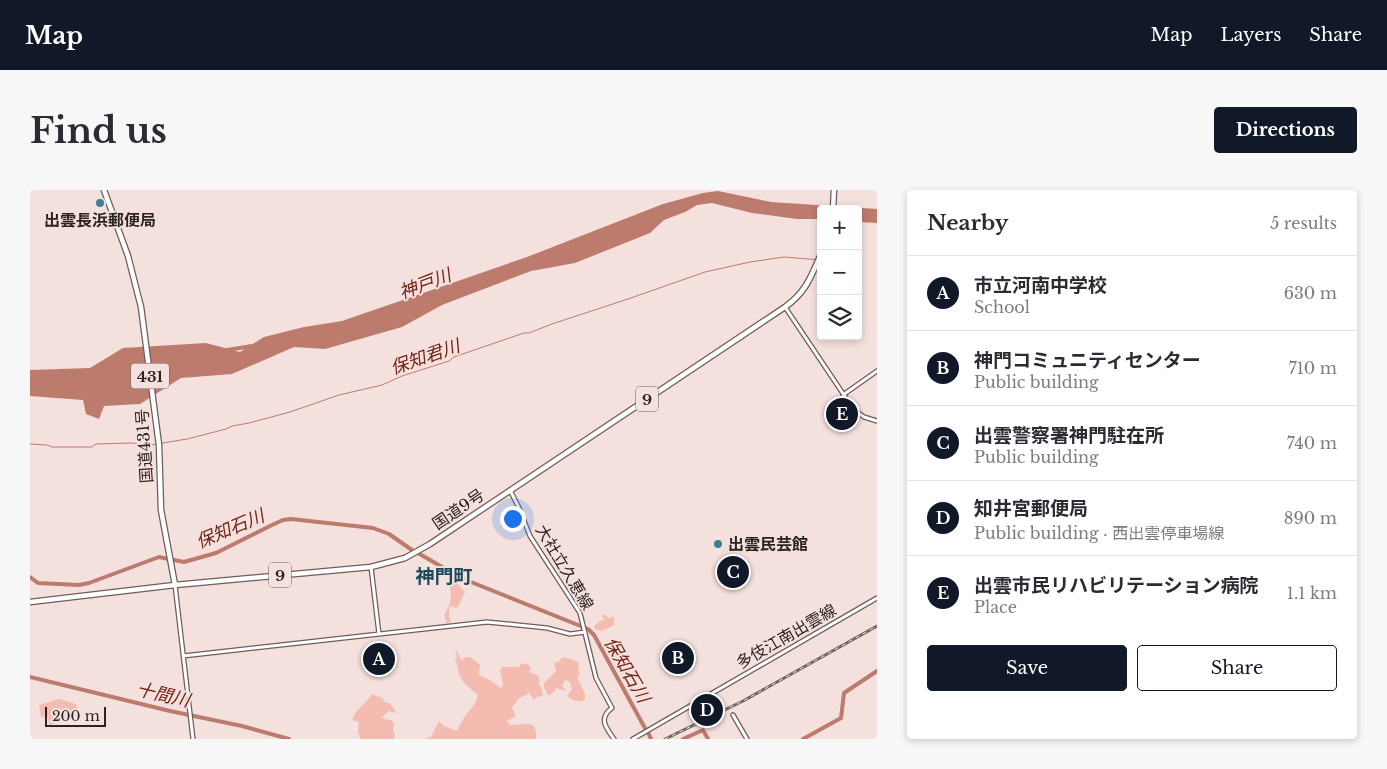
<!DOCTYPE html>
<html lang="en">
<head>
<meta charset="utf-8">
<style>
  :root { --surface:#fff; --page:#f7f7f7; --text:#2b2b33; --muted:#7c7c81; --line:#e1e1e2; --accent:#111827 }
  body { margin:0; font-family:"Libre Baskerville","Noto Sans JP",serif; background:var(--page); color:var(--text) }
  .controls { position:absolute; right:15px; top:15px; display:grid; overflow:hidden; border-radius:5px; box-shadow:0 2px 8px #0003 }
  .controls button { width:45px; height:45px; display:grid; place-items:center; padding:0; border:0; border-bottom:1px solid var(--line); background:var(--surface); color:var(--text); font:25px sans-serif }
  .scale { position:absolute; left:15px; bottom:12px; width:61px; box-sizing:border-box; padding-left:5px; border:2px solid #2a2321; border-top:0; font-size:14px; line-height:18px; white-space:nowrap; color:#2a2321; -webkit-text-stroke:4px #f4e0dc; paint-order:stroke }
  .you { position:absolute; left:482px; top:328px; width:18px; height:18px; margin:-12px; border:4px solid #fff; border-radius:50%; background:#1a73e8; box-shadow:0 0 0 8px #1a73e833 }
  .badge { display:grid; place-items:center; width:32px; height:32px; border-radius:50%; background:var(--accent); color:#fff; font-size:16px; font-weight:700 }
  .pin { position:absolute; translate:-50% -50%; border:2px solid #fff; box-shadow:0 1px 5px #0006 }
  .list { margin:0; padding:0; list-style:none }
  h2 { display:flex; justify-content:space-between; align-items:center; height:65px; margin:0; padding:0 20px; font-size:21px }
  h2 small { font-size:16px; font-weight:400; color:var(--muted) }
  .list li { display:grid; grid-template-columns:32px 1fr auto; gap:15px; align-items:center; box-sizing:border-box; height:75px; padding:0 20px; border-top:1px solid var(--line) }
  .list b { display:block; font-size:19px; white-space:nowrap }
  .list p { margin:0; font-size:16px; white-space:nowrap; color:var(--muted) }
  .list em { font-size:16px; font-style:normal; color:var(--muted) }
  .actions { display:flex; gap:10px; padding:15px 20px }
  .actions a { flex:1; padding:11px 0; border:1px solid var(--accent); border-radius:5px; text-align:center; font-size:18px; color:var(--accent) }
  .actions .main { background:var(--accent); color:#fff }
  .icon { flex:none; width:28px; height:28px; fill:none; stroke:currentColor; stroke-width:2; stroke-linecap:round; stroke-linejoin:round }
  .map { position:relative; flex:none; width:847px; height:549px; overflow:hidden; border-radius:5px }
  header { display:flex; align-items:center; gap:30px; box-sizing:border-box; height:70px; padding:0 25px; background:var(--accent); color:#fff }
  header strong { font-size:24px }
  nav { display:flex; gap:28px; margin-inline-start:auto; font-size:18px }
  .intro { display:flex; align-items:center; justify-content:space-between; box-sizing:border-box; height:120px; padding:0 30px }
  h1 { margin:0; font-size:35px }
  .button { padding:12px 22px; border-radius:5px; background:var(--accent); color:#fff; font-size:18px; font-weight:700 }
  main { display:flex; gap:30px; padding:0 30px }
  aside { flex:1; background:var(--surface); border-radius:5px; box-shadow:0 2px 8px #0003 }
  .map>svg:first-child { display:block }
</style>
</head>
<body>
<header>
<strong>Map</strong>
<nav><a>Map</a><a>Layers</a><a>Share</a></nav>
</header>
<div class="intro"><h1>Find us</h1><a class="button">Directions</a></div>
<main>
<div class="map">
<svg width="847" height="549" viewBox="0 0 847 549">
  <rect width="100%" height="100%" fill="#f4e0dc"/>
  <path fill="#f4bcb1" d="M427 393 435 402 428 417 425 418 423 416 419 418V427L421 432 417 433 414 425 419 416 421 407 420 398 421 395Z
    M575 424 578 428 584 427V435L572 441 565 439 564 436 572 430H575L572 426Z
    M425 460 427 461 432 471 435 467H440L450 475 449 485 460 490 471 498 473 495 470 480 472 477H489L491 474C496 473 499 474 501 478L499 482 509 486V496H511L513 505 503 509 497 500 498 504 489 508 482 518 486 526 477 531 480 535 499 534 504 536 506 543V549H394L401 547 409 531 414 536 427 541C429 536 432 531 435 526 442 517 445 516 448 505 444 502 431 491 430 486 427 480 429 477 425 470L427 467Z
    M533 467 547 471 549 474 548 479 550 484 547 487 555 504V509C550 514 541 510 537 505L542 500 540 492 535 490 532 496 536 500 534 501 527 498 521 505H518L514 498V493L526 481V478L524 475 525 472H528Z
    M342 504 352 508 356 513H360L366 522 365 523 359 521 352 527 354 529 361 530 364 533 363 540 365 544 364 549H330L328 541 329 532 322 530C326 518 336 514 342 504Z
    M29 509 46 514 49 524 20 535 17 526 11 527 9 515Z"/>
  <path fill="#bd7b6e" d="M688 1 741 12 847 19V33L828 32V19H791V29H767L722 23 682 13 667 15 655 22 634 30 620 43 545 73 501 81 412 115 372 137 295 159 264 157 202 184 151 188 110 214 74 216 69 229 56 224 53 210 0 206V180L60 178 93 158 176 153 210 162 234 147 274 137 312 131 497 67 633 14 673 3Z"/>
  <g fill="none" stroke-linecap="round" stroke-linejoin="round">
    <path stroke="#bd7b6e" stroke-width="1" d="M0 254 17 255 22 257H62L66 254 101 253 121 255 157 249 196 239 202 236 219 233 260 222 309 205 352 195 372 186 419 171 424 167 494 143H499L522 134 598 109 675 82 720 72 754 67 791 70"/>
    <path stroke="#bd7b6e" stroke-width="4" d="M197 160 222 156
      M388 363 431 388 558 439 564 445 616 540
      M0 387 8 393 49 395 59 393 129 367 154 372 186 363 242 335 253 330 261 329 343 338 359 344 382 360
      M0 487 140 521 212 536 259 549
      M618 542 621 549
      M653 549 673 540 678 549
      M773 549 811 528 814 503 847 481"/>
    <g stroke="#6e5d59" stroke-width="5.5">
      <path id="secondary" d="M755 117 824 220 834 227 847 231
        M813 205 847 181
        M480 300 489 318 500 346 550 423 566 488 582 518C568 528 576 538 584 549
        M341 377 349 444
        M145 395 163 549
        M153 466 457 432 517 438 540 444 555 442
        M703 525 717 549
        M603 549 847 408"/>
    </g>
    <g stroke="#6e5d59" stroke-width="7">
      <path id="highway" d="M74 0 98 66 111 117 129 255 131 320 145 395
        M803 19 804 0
        M0 412 145 395 341 377 375 368 400 354 755 117C776 102 781 87 791 64"/>
    </g>
    <use href="#secondary" stroke="#fff" stroke-width="3"/>
    <use href="#highway" stroke="#fff" stroke-width="4.5"/>
    <g stroke="#716562" stroke-width="3">
      <path id="rail" d="M635 549 713 511 847 436"/>
    </g>
    <use href="#rail" stroke="#f4e0dc" stroke-width="1" stroke-dasharray="4" stroke-linecap="butt"/>
  </g>
  <g fill="#417e94" stroke="#f4e0dc" stroke-width="2">
    <circle cx="70" cy="13" r="5"/>
    <circle cx="688" cy="354" r="5"/>
  </g>
  <g text-anchor="middle" dominant-baseline="central" stroke-width="4" stroke-linejoin="round" paint-order="stroke">
    <g fill="#f4e0dc" stroke="#675c59" stroke-width="1">
      <rect x="101" y="173.5" width="38" height="25" rx="4"/>
      <rect x="606" y="196.5" width="22" height="25" rx="4"/>
      <rect x="239" y="372.5" width="22" height="25" rx="4"/>
    </g>
    <g font-size="15" font-weight="bold" fill="#2a2321">
      <text x="120" y="186">431</text>
      <text x="617" y="209">9</text>
      <text x="250" y="385">9</text>
    </g>
    <g font-size="16" font-weight="bold" fill="#2a2321" stroke="#f4e0dc">
      <text x="70" y="30">出雲長浜郵便局</text>
      <text x="698" y="354" text-anchor="start">出雲民芸館</text>
    </g>
    <g font-size="16" fill="#2a2321" stroke="#f4e0dc">
      <text transform="translate(114 256) rotate(-94)">国道431号</text>
      <text transform="translate(428 319) rotate(-34)">国道9号</text>
      <text transform="translate(535 377) rotate(59)">大社立久恵線</text>
      <text transform="translate(756 446) rotate(-30)">多伎江南出雲線</text>
    </g>
    <g font-size="18" font-style="italic" fill="#742317" stroke="#f4e0dc">
      <text transform="translate(395 94) rotate(-21)">神戸川</text>
      <text transform="translate(395 167) rotate(-19)">保知君川</text>
      <text transform="translate(200 339) rotate(-23)">保知石川</text>
      <text transform="translate(597 480) rotate(60)">保知石川</text>
      <text transform="translate(133 505) rotate(13)">十間川</text>
    </g>
    <g font-size="19" font-weight="bold" fill="#17495b" stroke="#f4e0dc">
      <text x="414" y="386">神門町</text>
    </g>
  </g>
</svg>
<div class="controls">
<button>+</button>
<button>−</button>
<button><svg class="icon" aria-label="layers" viewBox="0 0 24 24"><path d="M12 4l9 5-9 5-9-5zM3 14l9 5 9-5"/></svg></button>
</div>
<div class="scale">200 m</div>
<div class="you"></div>
<div class="pin badge" style="left:349px;top:469px">A</div>
<div class="pin badge" style="left:648px;top:468px">B</div>
<div class="pin badge" style="left:703px;top:382px">C</div>
<div class="pin badge" style="left:677px;top:520px">D</div>
<div class="pin badge" style="left:812px;top:224px">E</div>
</div>
<aside>
<h2>Nearby<small>5 results</small></h2>
<ul class="list">
<li><span class="badge">A</span><div><b>市立河南中学校</b><p>School</p></div><em>630 m</em></li>
<li><span class="badge">B</span><div><b>神門コミュニティセンター</b><p>Public building</p></div><em>710 m</em></li>
<li><span class="badge">C</span><div><b>出雲警察署神門駐在所</b><p>Public building</p></div><em>740 m</em></li>
<li><span class="badge">D</span><div><b>知井宮郵便局</b><p>Public building · 西出雲停車場線</p></div><em>890 m</em></li>
<li><span class="badge">E</span><div><b>出雲市民リハビリテーション病院</b><p>Place</p></div><em>1.1 km</em></li>
</ul>
<div class="actions"><a class="main">Save</a><a>Share</a></div>
</aside>
</main>
</body>
</html>
